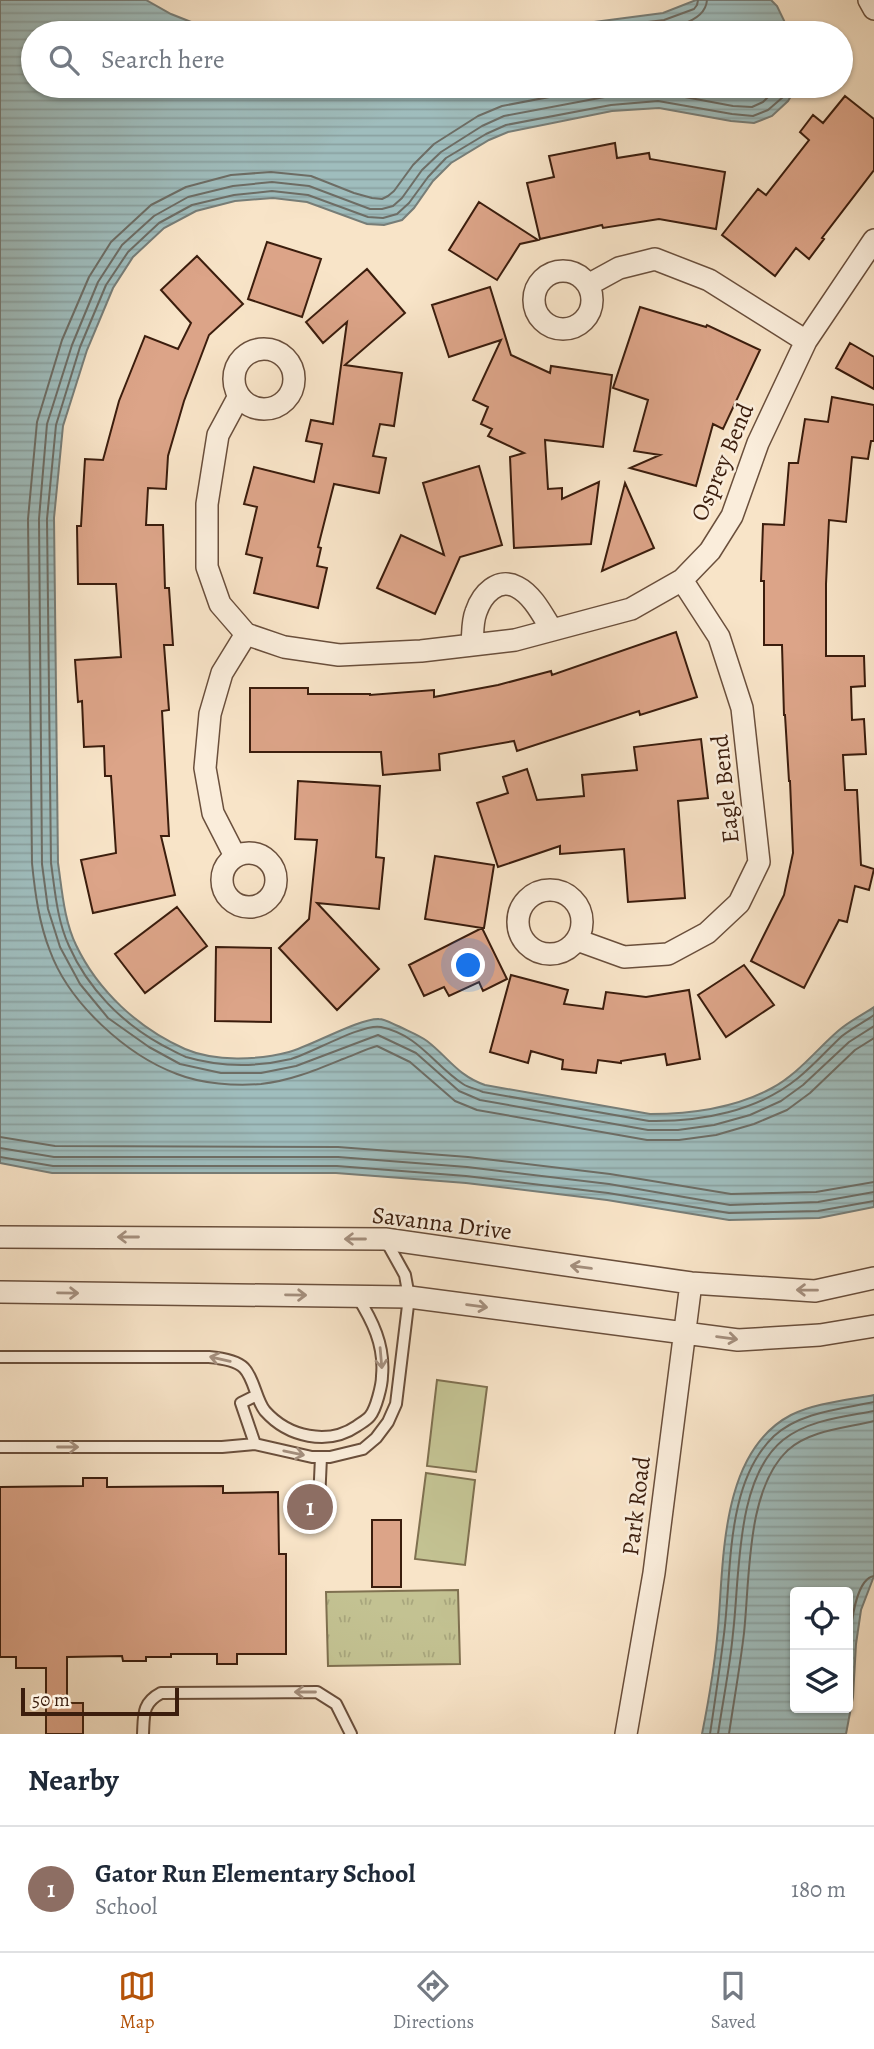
<!DOCTYPE html>
<html lang="en">
<head>
<meta charset="utf-8">
<style>
  :root { --surface:#fff; --page:#f6f6f7; --text:#1f2937; --muted:#747a83; --line:#e0e1e3; --accent:#b45309 }
  body { margin:0; font-family:Alegreya,serif; background:var(--page); color:var(--text) }
  .controls { position:absolute; right:21px; bottom:21px; display:grid; overflow:hidden; border-radius:7px; box-shadow:0 2px 5px #0004 }
  .controls button { width:63px; height:63px; display:grid; place-items:center; padding:0; border:0; border-bottom:2px solid var(--line); background:var(--surface); color:var(--text); font:35px sans-serif }
  .scale { position:absolute; left:21px; bottom:18px; width:158px; box-sizing:border-box; padding-left:7px; border:4px solid #3b1d0d; border-top:0; font-size:19px; line-height:24px; white-space:nowrap; color:#3b1d0d; -webkit-text-stroke:5px #faeddb; paint-order:stroke }
  .you { position:absolute; left:469px; top:966px; width:24px; height:24px; margin:-18px; border:5px solid #fff; border-radius:50%; background:#1a73e8; box-shadow:0 0 0 10px #1a73e833 }
  .badge { display:grid; place-items:center; width:46px; height:46px; border-radius:50%; background:var(--accent); color:#fff; font-size:23px; font-weight:700 }
  .pin { position:absolute; translate:-50% -50%; border:4px solid #fff; box-shadow:0 2px 7px #0006 }
  .list { margin:0; padding:0; list-style:none }
  h2 { display:flex; justify-content:space-between; align-items:center; height:91px; margin:0; padding:0 28px; font-size:30px }
  h2 small { font-size:23px; font-weight:400; color:var(--muted) }
  .list li { display:grid; grid-template-columns:46px 1fr auto; gap:21px; align-items:center; box-sizing:border-box; height:126px; padding:0 28px; border-top:2px solid var(--line) }
  .list b { display:block; font-size:26px; white-space:nowrap }
  .list p { margin:0; font-size:23px; white-space:nowrap; color:var(--muted) }
  .list em { font-size:23px; font-style:normal; color:var(--muted) }
  .icon { flex:none; width:38px; height:38px; fill:none; stroke:currentColor; stroke-width:2; stroke-linecap:round; stroke-linejoin:round }
  .map { position:relative; flex:none; width:874px; height:1734px; overflow:hidden }
  .search { position:absolute; background:var(--surface); box-shadow:0 2px 5px #0004; left:21px; right:21px; top:21px; height:77px; display:flex; align-items:center; gap:18px; box-sizing:border-box; padding:0 24px; border-radius:38px; color:var(--muted); font-size:26px }
  .sheet { height:217px; background:var(--surface) }
  nav { display:flex; justify-content:space-around; align-items:center; box-sizing:border-box; height:98px; border-top:2px solid var(--line); background:var(--surface); font-size:19px; color:var(--muted) }
  nav a { display:grid; justify-items:center; gap:4px }
  nav .on { color:var(--accent) }
  .map>svg:first-child { display:block }
</style>
</head>
<body>
<div class="map">
<svg width="874" height="1734" viewBox="0 0 874 1734">
  <defs>
    <pattern id="grass-tufts" width="24" height="20" patternUnits="userSpaceOnUse" patternTransform="scale(1.75)"><rect width="24" height="20" fill="#c3c292"/><path d="M3 7l-1-3M5 7V3M7 7l1-3M15 17l-1-3M17 17v-4M19 17l1-3" fill="none" stroke="#a8a67d"/></pattern>
    <pattern id="water-rules" width="6" height="5" patternUnits="userSpaceOnUse" patternTransform="scale(1.75)"><rect width="6" height="5" fill="#9fbdbd"/><path d="M0 2.5h6" fill="none" stroke="#8aa2a1"/></pattern>
  </defs>
  <rect width="100%" height="100%" fill="#f8e4c8"/>
  <filter id="stains"><feTurbulence type="fractalNoise" baseFrequency=".00286" numOctaves="4"/><feColorMatrix values="0 0 0 0 .2 0 0 0 0 .09 0 0 0 0 .02 0 0 0 .5 -.17"/></filter>
  <radialGradient id="worn" r=".72"><stop offset=".6" stop-color="#630" stop-opacity="0"/><stop offset="1" stop-color="#630" stop-opacity=".3"/></radialGradient>
  <path fill="url(#grass-tufts)" stroke="#7f7050" stroke-width="2" d="M458 1590 460 1664 328 1666 326 1592Z"/>
  <path fill="#c3c292" stroke="#7f7050" stroke-width="2" d="M437 1380 487 1387 476 1472 427 1466Z
    M426 1473 475 1480 465 1565 415 1559Z"/>
  <path fill="url(#water-rules)" stroke="#777d77" stroke-width="2" fill-rule="evenodd" d="M0 0H146L171 14 219 33H33V86H797L788 101 772 116 754 123 731 121 659 108 612 111 508 132 489 140 451 163 433 181 414 208 402 220 384 225 367 224 307 202 273 198 235 201 196 211 164 228 133 257 113 288 87 350 63 426 54 518 58 863C62 890 64 920 76 945 98 991 138 1028 185 1049 215 1062 259 1060 289 1052 311 1046 360 1018 379 1019 385 1019 393 1024 398 1026 408 1031 419 1035 427 1041 449 1058 457 1075 485 1085L650 1114C691 1114 735 1108 772 1088 798 1074 816 1050 838 1031 848 1022 862 1015 874 1007V1207L819 1218 729 1220 607 1200 466 1183 336 1173H52L0 1163Z
    M696 0H771L777 6 790 33H510L663 13Z
    M874 1395V1576L861 1610 856 1644 853 1697 846 1734H702C709 1699 715 1663 718 1628 724 1560 720 1452 791 1415 815 1403 848 1400 874 1395ZM848 1592V1708H795V1592Z"/>
  <g fill="none" stroke-linecap="round" stroke-linejoin="round">
    <path stroke="#6d6d65" stroke-width="2" d="M560 33 664 20 694 9 697 5 698 0
      M628 33C650 30 705 29 707 0
      M607 86 502 106 478 116 434 144 413 165 394 191 388 196 382 199 372 198 354 193 311 176 271 172 231 175 186 187 151 205 111 242 89 277 62 340 37 422 28 519 32 863C35 893 39 923 50 951 69 1003 126 1055 177 1074 202 1084 235 1086 261 1084 290 1081 316 1070 343 1059 354 1055 366 1049 377 1046L410 1062 455 1101 477 1110 647 1140H679L716 1135 754 1124 787 1110 810 1093 855 1050 874 1038
      M689 86C706 89 735 99 752 96 758 94 762 90 766 86
      M779 86 763 102 752 107 733 106 658 92 610 96 504 116 482 126 441 152 422 170 402 198 393 206 382 209H370L309 186 272 182 233 186 188 197 154 216 122 245 98 282 72 345 47 424 39 519 42 864 48 909 60 947 80 984 108 1018 149 1047 180 1064 221 1073H261L296 1066 378 1035 416 1053 459 1091 480 1100 648 1130H678L714 1125 750 1115 781 1101 803 1085 849 1042 874 1026
      M789 86 783 97 768 110 753 116 732 114 658 101 611 105 506 125 486 134 446 158 428 177 409 203 397 214 383 218 368 217 308 195 272 191 234 195 192 205 159 223 128 252 106 285 80 347 56 425 47 519 51 863C55 891 57 920 69 946 88 989 122 1023 162 1045 170 1049 178 1054 186 1057 220 1067 257 1067 291 1059 312 1053 363 1023 381 1027 419 1035 434 1065 463 1084 469 1088 477 1089 483 1092L649 1121C701 1122 758 1111 798 1078 814 1065 827 1050 842 1036 852 1028 864 1022 874 1015
      M0 1137 55 1146 338 1147 468 1157 610 1174 731 1194 816 1192 874 1182
      M0 1148 54 1157H338L467 1167 609 1184 730 1205 818 1202 874 1192
      M0 1157 53 1166H337L466 1176 608 1193 729 1213 818 1211 874 1201
      M848 1661C849 1642 853 1579 874 1576
      M710 1734C715 1701 720 1667 724 1634 732 1571 725 1483 774 1436 800 1412 841 1409 874 1402
      M718 1734C723 1700 730 1667 733 1633 740 1577 735 1479 783 1440 808 1420 843 1417 874 1411
      M729 1734C734 1700 740 1667 744 1633 750 1579 746 1489 788 1450 810 1430 846 1428 874 1421"/>
  </g>
  <path fill="#dca488" stroke="#3b1d0d" stroke-width="2" d="M845 96 874 119V170L822 238 824 239 809 259 796 248 775 276 722 235 758 189 766 195 809 140 800 132 813 115 823 123Z
    M615 143 617 158 649 153 650 159 725 172 716 229 659 219 603 228 602 225 540 239 527 183 554 177 549 156Z
    M479 202 538 240 520 244 497 280 449 250Z
    M267 242 321 259 302 317 248 299Z
    M197 256 243 304 209 335 184 401 168 456 166 489 148 488 146 525H163L165 588H169L173 645H164L169 710 162 711 169 836H161L175 895 93 913 81 860 116 853 111 776H105L104 746 84 747 82 701 78 702 75 660 121 657 116 584H78L77 526H81L85 459 103 460 119 401 145 336 178 349 191 323 161 290Z
    M367 269 405 313 345 365 402 373 394 426 380 424 373 456 386 458 379 493 334 484 318 547 321 548 317 566 327 568 318 608 254 593 262 558 246 554 257 507 244 504 254 467 314 482 322 444 306 441 311 420 333 424 347 322 323 343 306 322Z
    M490 287 511 355 550 373 551 366 612 375 603 447 545 440 548 489 562 488V499L599 482 591 544 514 548 510 457 524 453 488 436 492 429 481 424 488 407 473 400 501 340 449 357 432 305Z
    M640 307 706 327 707 325 760 350 723 429 713 424 696 486 630 468 660 455 634 451 648 400 613 388Z
    M850 343 874 357V389L836 368Z
    M832 397 874 405V441H871L868 459 852 457 846 522 829 520 826 584V656H864L865 686 851 687 852 720 864 719 866 754 843 755 845 790H857L861 865 874 869 869 890 855 886 847 922 839 920 804 988 751 961 784 895 793 853 790 781H789L785 715H784L782 645H764V581H761L763 524 784 525 789 463H798L805 419 828 422Z
    M479 466 502 545 460 557 435 614 377 588 401 535 444 555 423 483Z
    M625 483 654 548 602 571Z
    M676 632 697 697 640 715 639 711 517 751 514 741 439 754 440 770 383 775 381 752H250V688H308V694H370V695L434 690V697L498 685 551 671 552 675Z
    M701 739 708 798 678 801 685 898 628 902 624 849 560 854V846L498 867 477 803 508 793 503 777 527 769 537 800 584 796 582 775 637 770 634 747Z
    M298 781 380 786 376 857 384 858 379 909 317 903 379 969 337 1010 279 948 309 919 317 840 295 839Z
    M435 856 494 865 484 928H482L507 979 483 991 479 982 449 996 444 987 424 996 409 965 482 928 425 919Z
    M177 907 207 946 145 993 115 954Z
    M216 947 271 948V1022L215 1021Z
    M744 965 774 1005 726 1037 698 995Z
    M511 975 568 990 564 1004 603 1009 606 992 646 997 689 990 700 1059 667 1065 665 1054 621 1061V1063L598 1060 596 1073 562 1069 563 1060 531 1051 528 1063 490 1052Z
    M83 1478H107V1487L223 1486V1493L278 1492 279 1554H286V1654H237V1664H217V1654H171V1657H146V1661H123L122 1656 67 1657V1703H83V1734H46V1668H16V1657H0V1487L83 1486Z
    M372 1520H401V1587H372Z"/>
  <g fill="none" stroke-linecap="round" stroke-linejoin="round">
    <g stroke="#6a4f3c" stroke-width="14">
      <path id="service" d="M0 1357H209C220 1358 236 1360 244 1368 254 1378 256 1400 265 1411 288 1437 328 1446 357 1426 361 1423 367 1420 370 1416 376 1409 382 1385 382 1376 385 1345 372 1320 357 1296
        M255 1444 241 1403 257 1395
        M0 1447H222L255 1444 312 1457H330L363 1449 376 1438 388 1422 396 1404 409 1297 405 1275 385 1239
        M318 1524 321 1457
        M143 1734C144 1715 142 1703 161 1693L317 1692 336 1704 351 1734"/>
    </g>
    <g stroke="#6a4f3c" stroke-width="24">
      <path id="minor" d="M869 0 874 9
        M534 300a29 29 0 1 1 58 0a29 29 0 1 1-58 0Z
        M588 285 619 268 655 259 709 280 806 341
        M234 379a30 30 0 1 1 60 0a30 30 0 1 1-60 0Z
        M239 396 218 435 207 504V567L220 604 246 634 284 647 339 655 421 651 515 640 631 609 682 580 710 551 732 516 758 443 806 341 874 240
        M472 645C473 634 472 622 476 612 482 594 498 577 517 587 533 595 543 616 552 630
        M222 880a27 27 0 1 1 54 0a27 27 0 1 1-54 0Z
        M235 856 213 813 205 768 210 714 222 673 246 634
        M518 922a32 32 0 1 1 64 0a32 32 0 1 1-64 0Z
        M577 940 624 957 668 954 707 933 739 903 759 862 742 708 719 637 682 580
        M0 1237 385 1239 691 1283 815 1291 874 1278
        M0 1292 409 1297 738 1340 820 1335 874 1326
        M626 1734 654 1573 691 1283"/>
    </g>
    <use href="#service" stroke="#faeddb" stroke-width="10"/>
    <use href="#minor" stroke="#faeddb" stroke-width="21"/>
  </g>
  <defs><path id="oneway-shaft" d="M-6 0H5M1.5-3L5.5 0L1.5 3" fill="none" stroke-width="1.6" stroke-linecap="round" stroke-linejoin="round" transform="scale(1.75)"/></defs>
  <g stroke="#a48f7e">
    <use href="#oneway-shaft" transform="translate(128 1237) rotate(-180)"/>
    <use href="#oneway-shaft" transform="translate(355 1239) rotate(-180)"/>
    <use href="#oneway-shaft" transform="translate(581 1267) rotate(-172)"/>
    <use href="#oneway-shaft" transform="translate(807 1290) rotate(-179)"/>
    <use href="#oneway-shaft" transform="translate(68 1293) rotate(1)"/>
    <use href="#oneway-shaft" transform="translate(296 1295) rotate(1)"/>
    <use href="#oneway-shaft" transform="translate(477 1306) rotate(7)"/>
    <use href="#oneway-shaft" transform="translate(727 1338) rotate(7)"/>
    <use href="#oneway-shaft" transform="translate(381 1358) rotate(85)"/>
    <use href="#oneway-shaft" transform="translate(220 1359) rotate(-167)"/>
    <use href="#oneway-shaft" transform="translate(68 1447)"/>
    <use href="#oneway-shaft" transform="translate(294 1453) rotate(12)"/>
    <use href="#oneway-shaft" transform="translate(305 1692) rotate(180)"/>
  </g>
  <g text-anchor="middle" dominant-baseline="central" stroke-width="5" stroke-linejoin="round" paint-order="stroke">
    <g font-size="24" fill="#3b1d0d" stroke="#faeddb">
      <text transform="translate(722 462) rotate(-67)">Osprey Bend</text>
      <text transform="translate(725 789) rotate(-96)">Eagle Bend</text>
      <text transform="translate(442 1223) rotate(7)">Savanna Drive</text>
      <text transform="translate(636 1506) rotate(-83)">Park Road</text>
    </g>
  </g>
  <rect width="100%" height="100%" filter="url(#stains)"/>
  <rect width="100%" height="100%" fill="url(#worn)"/>
</svg>
<div class="controls">
<button><svg class="icon" aria-label="locate" viewBox="0 0 24 24"><circle cx="12" cy="12" r="6"/><path d="M12 2v4M12 18v4M2 12h4M18 12h4"/></svg></button>
<button><svg class="icon" aria-label="layers" viewBox="0 0 24 24"><path d="M12 4l9 5-9 5-9-5zM3 14l9 5 9-5"/></svg></button>
</div>
<div class="scale">50 m</div>
<div class="you"></div>
<div class="pin badge" style="left:310px;top:1507px;background:#8d6e63">1</div>
<div class="search"><svg class="icon" aria-label="search" viewBox="0 0 24 24"><circle cx="10" cy="10" r="6"/><path d="M15 15l6 6"/></svg>Search here</div>
</div>
<section class="sheet">
<h2>Nearby<small></small></h2>
<ul class="list">
<li><span class="badge" style="background:#8d6e63">1</span><div><b>Gator Run Elementary School</b><p>School</p></div><em>180 m</em></li>
</ul>
</section>
<nav>
<a class="on"><svg class="icon" aria-label="map" viewBox="0 0 24 24"><path d="M3 6l6-2 6 2 6-2v14l-6 2-6-2-6 2zM9 4v14M15 6v14"/></svg>Map</a>
<a><svg class="icon" aria-label="directions" viewBox="0 0 24 24"><path d="M12 3l9 9-9 9-9-9zM9 14v-3h6M13 9l2 2-2 2"/></svg>Directions</a>
<a><svg class="icon" aria-label="saved" viewBox="0 0 24 24"><path d="M7 4h10v16l-5-4-5 4z"/></svg>Saved</a>
</nav>
</body>
</html>
